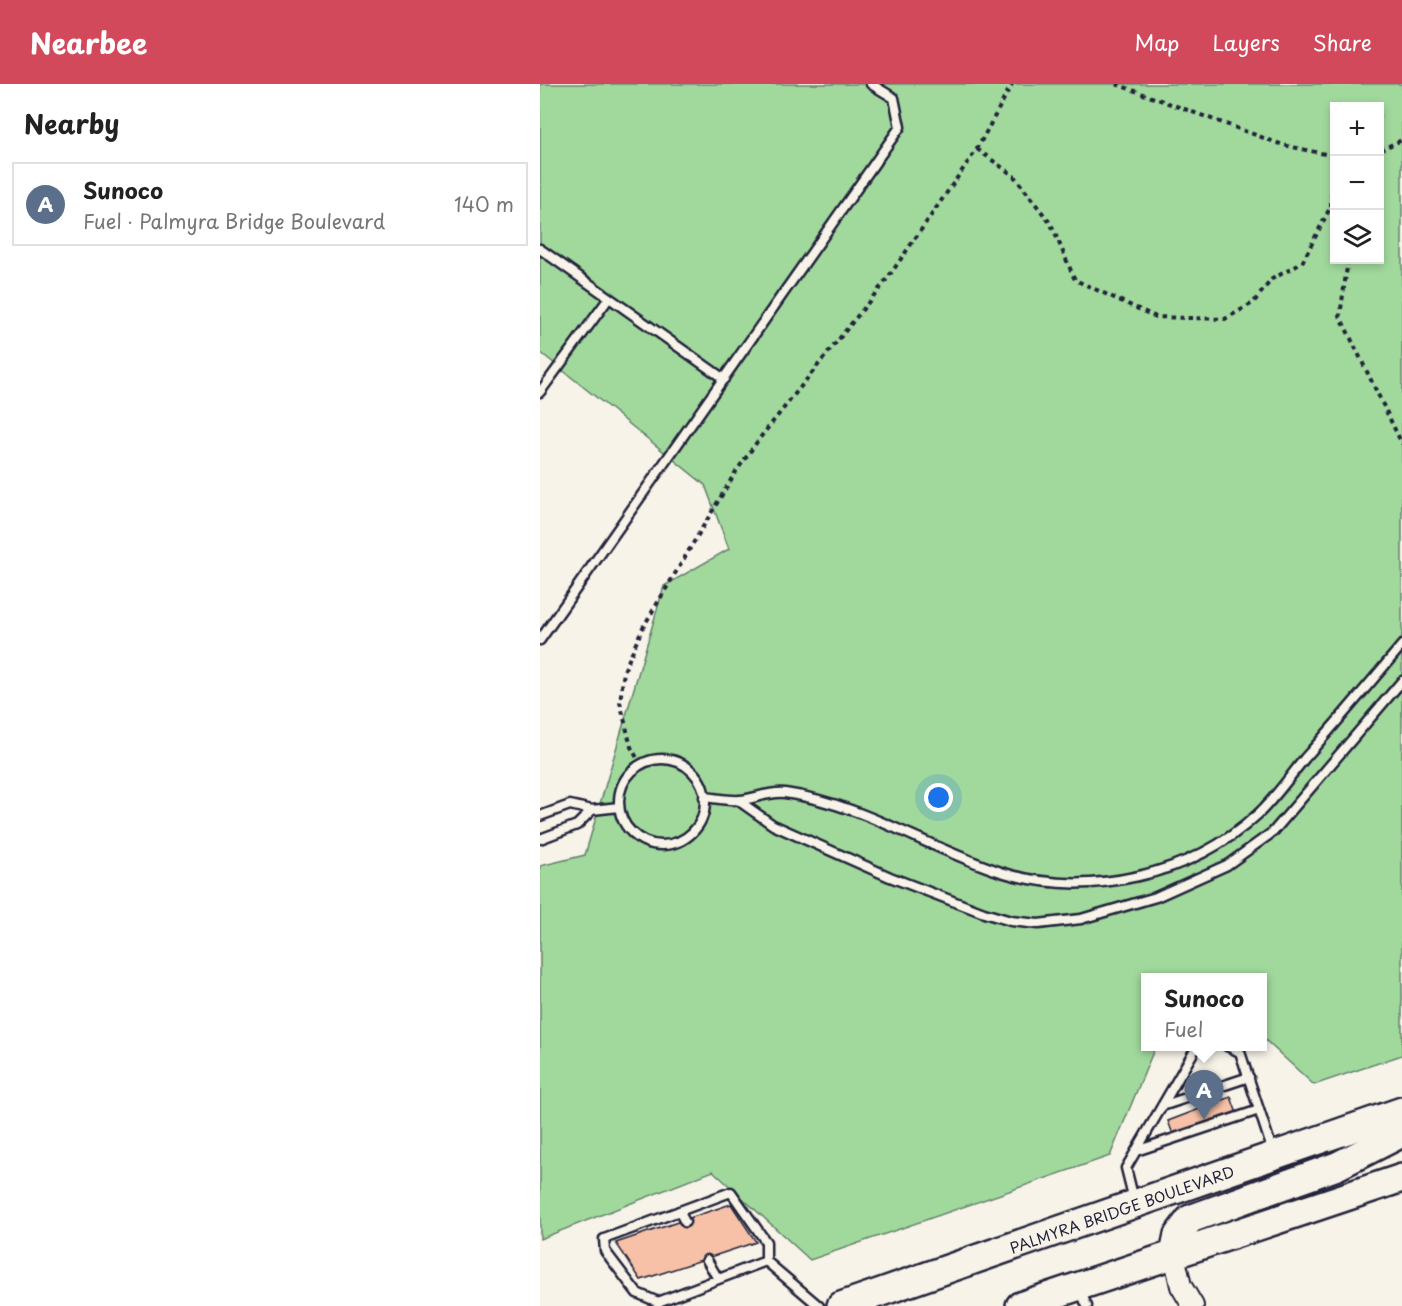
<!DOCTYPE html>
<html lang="en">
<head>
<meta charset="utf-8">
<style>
  :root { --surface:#fff; --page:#f6f6f6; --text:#222; --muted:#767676; --line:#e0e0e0; --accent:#d1495b }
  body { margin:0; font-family:"Playpen Sans",sans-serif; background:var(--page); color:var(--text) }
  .controls { position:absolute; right:18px; top:18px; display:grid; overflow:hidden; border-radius:0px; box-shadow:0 3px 9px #0003 }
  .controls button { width:54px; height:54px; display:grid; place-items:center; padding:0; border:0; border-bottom:2px solid var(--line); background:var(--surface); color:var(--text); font:30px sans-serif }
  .you { position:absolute; left:399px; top:714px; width:21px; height:21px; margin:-15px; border:4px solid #fff; border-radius:50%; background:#1a73e8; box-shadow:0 0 0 9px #1a73e833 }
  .badge { display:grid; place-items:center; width:39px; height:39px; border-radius:50%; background:var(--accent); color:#fff; font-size:20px; font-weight:700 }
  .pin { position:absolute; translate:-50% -50px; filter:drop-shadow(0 2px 3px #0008) }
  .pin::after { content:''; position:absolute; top:32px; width:21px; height:18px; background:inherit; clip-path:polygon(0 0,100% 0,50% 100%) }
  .popup { position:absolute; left:601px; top:889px; width:126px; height:78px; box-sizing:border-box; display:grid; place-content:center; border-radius:0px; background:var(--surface); filter:drop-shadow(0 2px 4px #0005); font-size:20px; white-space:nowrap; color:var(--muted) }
  .popup b { font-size:22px; color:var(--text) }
  .popup::after { content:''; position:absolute; left:50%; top:100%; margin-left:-12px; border:12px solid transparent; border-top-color:var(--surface) }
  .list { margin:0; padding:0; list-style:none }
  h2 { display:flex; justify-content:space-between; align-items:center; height:78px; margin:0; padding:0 24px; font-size:26px }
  h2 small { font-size:20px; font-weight:400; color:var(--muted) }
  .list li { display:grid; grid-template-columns:39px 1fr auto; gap:18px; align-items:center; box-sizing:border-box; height:84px; margin:0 12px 12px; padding:0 12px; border:2px solid var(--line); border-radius:0px }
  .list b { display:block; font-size:22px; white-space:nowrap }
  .list p { margin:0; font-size:20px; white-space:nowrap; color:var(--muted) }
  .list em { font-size:20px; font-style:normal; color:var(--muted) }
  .icon { flex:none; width:33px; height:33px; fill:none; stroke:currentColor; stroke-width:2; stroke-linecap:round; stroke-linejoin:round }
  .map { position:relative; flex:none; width:862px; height:1222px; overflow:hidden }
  header { display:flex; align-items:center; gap:36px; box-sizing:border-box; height:84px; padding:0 30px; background:var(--accent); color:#fff }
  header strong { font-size:28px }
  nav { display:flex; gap:33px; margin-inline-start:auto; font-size:21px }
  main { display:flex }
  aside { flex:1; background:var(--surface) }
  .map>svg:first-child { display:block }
</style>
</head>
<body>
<header>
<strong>Nearbee</strong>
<nav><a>Map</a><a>Layers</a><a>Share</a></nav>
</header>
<main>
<aside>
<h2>Nearby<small></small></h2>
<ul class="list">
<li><span class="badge" style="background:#5c6f8a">A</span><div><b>Sunoco</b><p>Fuel · Palmyra Bridge Boulevard</p></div><em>140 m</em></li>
</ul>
</aside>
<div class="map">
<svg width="862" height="1222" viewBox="0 0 862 1222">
  <rect width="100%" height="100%" fill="#f7f3e8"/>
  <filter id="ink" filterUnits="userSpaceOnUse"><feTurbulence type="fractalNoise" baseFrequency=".0167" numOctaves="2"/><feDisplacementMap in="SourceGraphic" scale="12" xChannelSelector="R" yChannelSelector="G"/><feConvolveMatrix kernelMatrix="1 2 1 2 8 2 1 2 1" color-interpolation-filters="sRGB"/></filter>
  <g filter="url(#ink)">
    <path fill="#a1d99d" stroke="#627e6c" stroke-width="1.5" fill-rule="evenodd" d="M0 0H862V971L774 1001 723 954 722 894H606V962L615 963 570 1072 270 1176 173 1087 0 1155V782L45 771 124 502 189 465 165 401 0 268ZM794 22H840V176H794Z"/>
    <path fill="#f6c1a7" stroke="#22223b" stroke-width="1.5" d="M691 1013 699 1035 636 1058 628 1037Z
      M191 1120 216 1158 101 1196 76 1159Z"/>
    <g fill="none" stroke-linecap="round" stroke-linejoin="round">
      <g stroke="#22223b" stroke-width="13">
        <path id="service" d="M0 165 184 295
          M0 308 69 214
          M0 556 360 43 354 14 331 0
          M79 718a43 43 0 1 1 86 0a43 43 0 1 1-86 0Z
          M164 713C176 714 189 717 200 716 214 715 230 707 245 709 323 720 387 764 461 788 547 815 652 792 718 730 736 713 750 692 765 674 798 637 830 599 862 561
          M199 717 233 741 350 793 444 829 471 837 498 840 541 835 616 813 687 781 733 748 862 597
          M0 732 30 721 52 726 79 723
          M0 755 37 741 52 726
          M687 962 700 968 733 1068
          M622 1022 709 993
          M596 1067 719 1026
          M594 1116 586 1084 657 962
          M139 1127 145 1138
          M167 1176 178 1195
          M540 1206 547 1222
          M118 1218 97 1209 65 1167 64 1155 191 1108 226 1158V1177
          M118 1222V1218L226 1177 279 1222"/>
      </g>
      <g stroke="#22223b" stroke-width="24">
        <path id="tertiary" d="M634 1171 641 1202 653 1222"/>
      </g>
      <g stroke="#22223b" stroke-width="32">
        <g id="trunk">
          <path d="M634 1171 638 1151 650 1135 797 1082 862 1049"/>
          <path id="s1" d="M301 1222 862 1027"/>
          <path d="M480 1222 862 1094"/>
        </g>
      </g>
      <path stroke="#22223b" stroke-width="4" stroke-dasharray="4.5 4.5" stroke-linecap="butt" d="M576 0 743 61 794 72
        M437 65 474 92 511 140 535 196 616 233 685 235 713 219 732 195 762 179 791 122
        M840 66 862 56
        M793 73 791 122 794 128
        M808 176 800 232 862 360
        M101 681 91 663 80 618 84 587 102 545 195 389 219 355 347 195 437 65 472 0"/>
      <use href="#service" stroke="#f7f3e8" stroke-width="8"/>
      <use href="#tertiary" stroke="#f7f3e8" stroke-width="20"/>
      <use href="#trunk" stroke="#f7f3e8" stroke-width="27"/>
    </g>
  </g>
  <g text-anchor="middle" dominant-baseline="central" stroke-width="6" stroke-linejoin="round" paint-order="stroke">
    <g font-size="15" fill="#22223b" stroke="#f7f3e8">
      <text stroke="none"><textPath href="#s1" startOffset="297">PALMYRA BRIDGE BOULEVARD</textPath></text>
    </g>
  </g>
</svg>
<div class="controls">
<button>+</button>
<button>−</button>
<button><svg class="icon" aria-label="layers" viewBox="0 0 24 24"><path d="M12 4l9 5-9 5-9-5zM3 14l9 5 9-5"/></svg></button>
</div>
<div class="you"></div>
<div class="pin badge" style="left:664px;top:1036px;background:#5c6f8a">A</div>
<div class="popup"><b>Sunoco</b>Fuel</div>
</div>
</main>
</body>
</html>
